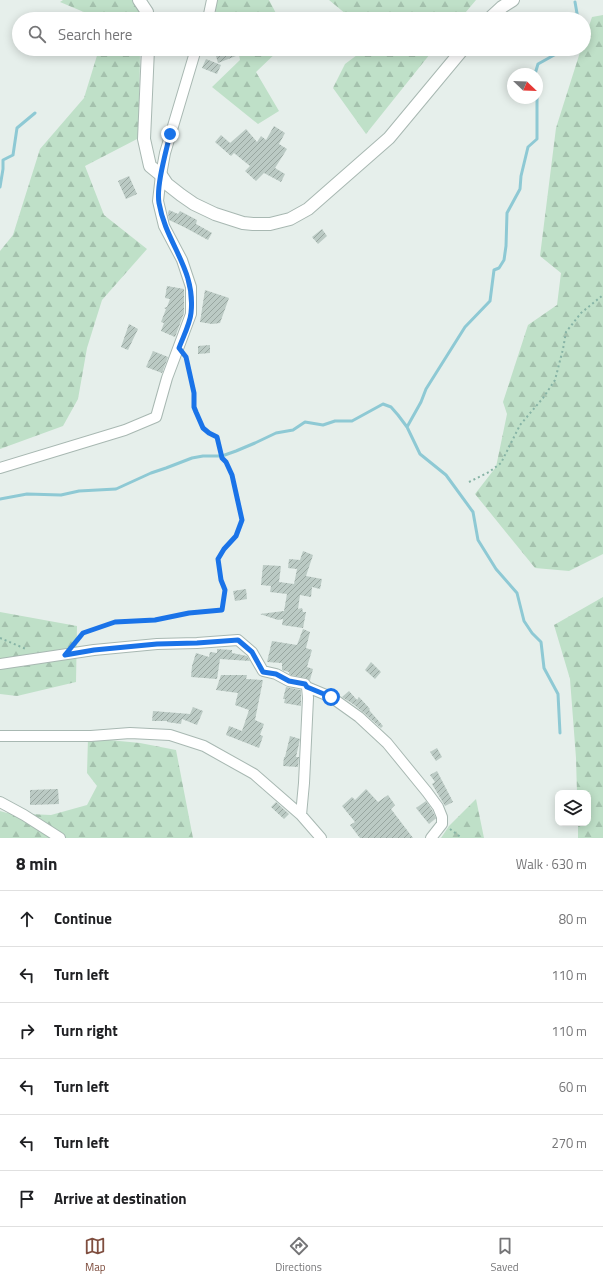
<!DOCTYPE html>
<html lang="en">
<head>
<meta charset="utf-8">
<style>
  :root { --surface:#fff; --page:#f6f6f6; --text:#202124; --muted:#757577; --line:#e0e0e0; --accent:#7f4e3f }
  body { margin:0; font-family:"Titillium Web",sans-serif; background:var(--page); color:var(--text) }
  .controls { position:absolute; right:12px; bottom:12px; display:grid; overflow:hidden; border-radius:8px; box-shadow:0 2px 10px #0003 }
  .controls button { width:36px; height:36px; display:grid; place-items:center; padding:0; border:0; border-bottom:1px solid var(--line); background:var(--surface); color:var(--text); font:20px sans-serif }
  .compass { position:absolute; left:507px; top:68px; width:36px; height:36px; border-radius:50%; background:var(--surface); box-shadow:0 2px 10px #0003; rotate:113deg }
  .stop { position:absolute; width:12px; height:12px; margin:-9px; border:3px solid #1a73e8; border-radius:50%; background:#fff }
  .stop.end { background:#1a73e8; border-color:#fff; box-shadow:0 1px 4px #0008 }
  .list { margin:0; padding:0; list-style:none }
  h2 { display:flex; justify-content:space-between; align-items:center; height:52px; margin:0; padding:0 16px; font-size:17px }
  h2 small { font-size:13px; font-weight:400; color:var(--muted) }
  .list li { display:grid; grid-template-columns:26px 1fr auto; gap:12px; align-items:center; box-sizing:border-box; height:56px; padding:0 16px; border-top:1px solid var(--line) }
  .list b { display:block; font-size:15px; white-space:nowrap }
  .list em { font-size:13px; font-style:normal; color:var(--muted) }
  .icon { flex:none; width:22px; height:22px; fill:none; stroke:currentColor; stroke-width:2; stroke-linecap:round; stroke-linejoin:round }
  .map { position:relative; flex:none; width:603px; height:838px; overflow:hidden }
  .search { position:absolute; background:var(--surface); box-shadow:0 2px 10px #0003; left:12px; right:12px; top:12px; height:44px; display:flex; align-items:center; gap:10px; box-sizing:border-box; padding:0 14px; border-radius:22px; color:var(--muted); font-size:15px }
  .sheet { height:388px; background:var(--surface) }
  nav { display:flex; justify-content:space-around; align-items:center; box-sizing:border-box; height:56px; border-top:1px solid var(--line); background:var(--surface); font-size:11px; color:var(--muted) }
  nav a { display:grid; justify-items:center; gap:2px }
  nav .on { color:var(--accent) }
  .map>svg:first-child { display:block }
</style>
</head>
<body>
<div class="map">
<svg width="603" height="838" viewBox="0 0 603 838">
  <defs>
    <pattern id="forest-firs" width="22" height="20" patternUnits="userSpaceOnUse"><rect width="22" height="20" fill="#bfe0c8"/><path d="M5 1l3.5 6h-7zM16 11l3.5 6h-7z" fill="#a4c1ad"/></pattern>
    <pattern id="building-hatch" width="6" height="6" patternUnits="userSpaceOnUse"><rect width="6" height="6" fill="#bbcac4"/><path d="M-1 1l2-2M0 6l6-6M5 7l2-2" fill="none" stroke="#98a6a0"/></pattern>
  </defs>
  <rect width="100%" height="100%" fill="#e6efeb"/>
  <path fill="url(#forest-firs)" d="M63 0H139V19H98V18L60 2Z
    M212 0H269L279 19H221L214 9Z
    M329 0H476L460 19H402L409 13 373 19H352Z
    M603 15V554L569 571 535 568 475 494 496 467 507 414 503 402 528 325 557 305 561 273 540 256 556 128 581 49H584V41L592 17Z
    M99 49H140L139 138 85 166 104 215 147 249 102 300 87 348 78 399 63 426 0 449V251L13 235 40 149 84 98Z
    M238 49H280L256 72 279 111 258 124 212 87 240 60Z
    M365 49H434L366 134 333 88 345 64Z
    M603 597V838H578V823H588V793H577L576 758 570 679 554 625Z
    M0 612 77 626 76 682 17 696 0 694Z
    M88 738 140 743 176 750 193 838H0V811L7 813 51 815 87 805 97 786 87 773Z
    M476 799 484 838H441L449 826Z"/>
  <g fill="none" stroke-linecap="round" stroke-linejoin="round">
    <path stroke="#8ec9d4" stroke-width="3" d="M575 2 578 19
      M535 74 538 64 565 49
      M0 187 3 169V160L13 155 17 128 35 113
      M407 427 421 402 426 389 465 327 490 301 494 270 499 268 504 260 506 246 507 213 520 189 521 176 528 147 537 139V96
      M0 499 27 494 61 495 79 491 116 489 151 473 166 468 192 458 203 456H222L236 451 255 443 276 433 293 430 305 422 323 425 335 421H352L383 404 391 407 398 415 407 427 420 454 446 475 473 512 478 540 496 569 517 593 524 621 532 633 541 642 544 668 558 694 560 733"/>
  </g>
  <path fill="url(#building-hatch)" d="M214 49H233L236 56 218 63Z
    M206 59 221 65 217 74 202 68Z
    M274 126 285 133 279 144 287 149 275 168 285 174 281 182 264 173 256 181 245 171 250 166 234 153 231 156 215 142 221 135 230 143 246 129 257 142 261 136 266 140Z
    M129 176 137 194 126 199 118 181Z
    M169 210 178 214 180 211 197 220 196 224 212 233 208 240 184 227 169 220 168 213Z
    M322 229 327 236 318 244 312 237Z
    M167 286 184 289V313L175 337 161 331 164 323 161 322 166 309 164 308 167 307 170 299 165 298Z
    M205 290 229 298 220 323 212 324 200 322Z
    M129 324 138 329 128 350 121 347Z
    M210 345V353L198 354V346Z
    M153 351 168 357 162 373 146 367Z
    M303 551 313 555 306 576 322 579 320 589 312 587 311 597 300 595 298 609 302 608 303 612H306L303 628 282 625 283 619 278 620 260 614 284 611 287 594 270 592 271 586 261 585 263 565 281 566 279 582 294 584 297 569 288 568 289 559 300 560Z
    M246 589 247 599 235 601 233 591Z
    M303 629 310 632 306 648 312 650 307 667 313 669 310 680 306 678 291 675 289 674V672L282 670V663L267 662 272 641 297 645Z
    M217 649 232 650V653L247 656 250 661 220 659 217 679 191 677 192 666 196 653 209 657 210 652 217 653Z
    M371 662 381 672 375 679 365 670Z
    M221 675H247L246 679 263 680 255 720 264 724 260 735 263 736 259 748 226 735 229 726 242 731 249 710 235 705 238 693 216 690Z
    M286 687 301 690V706L284 703 285 699H283Z
    M349 691 357 700 359 697 370 709 369 710 383 726 381 728 363 712 353 704 342 697Z
    M193 707 203 711 197 725 182 719 181 724 167 722V721H152L153 711 190 714Z
    M290 736 300 739 296 757H299L298 767 283 766 284 757H285Z
    M437 748 442 757 436 761 430 752Z
    M437 771 453 802 445 806 432 784 435 782 430 775Z
    M58 789 59 804 30 805V790Z
    M366 789 378 802 388 795 395 805 391 809 413 838H360L350 825 355 822 342 806 352 797 355 800Z
    M426 801 432 810 436 818 429 824 416 808Z
    M276 802 289 814 284 819 271 807Z"/>
  <g fill="none" stroke-linecap="round" stroke-linejoin="round">
    <g stroke="#a8b8b2" stroke-width="12">
      <path id="minor" d="M208 19 212 0
        M0 468 125 430 156 417 167 378 191 314V287L182 260 164 226 158 201 161 175 165 153 196 49
        M0 664 94 650 157 644 197 643 238 640 252 652 263 671 276 674 289 681 305 684 307 687 308 698 304 783 301 815
        M307 687 331 697 359 717 387 743 427 792 438 807 442 817V824L431 838
        M0 736H91L130 733 170 735 204 746 254 774 301 815 321 838
        M0 802 24 815 60 838"/>
    </g>
    <g stroke="#a8b8b2" stroke-width="14">
      <path id="tertiary" d="M139 0 147 12V19
        M489 19 502 7 513 0
        M148 49 144 139 150 166 161 175 167 184 181 195 194 204 215 214 243 223 253 224H270L290 219 308 209 389 138 463 49"/>
    </g>
    <path stroke="#86b3a5" stroke-width="2" stroke-dasharray="2 3" stroke-linecap="butt" d="M469 482 489 472 501 463 520 425 543 398 555 380 563 349 566 332 581 313 603 295
      M0 638 26 649
      M75 642 83 633 115 622 155 620 189 613 222 610 225 590 221 580 218 559 224 549 236 536 242 520 232 475 226 462 222 458 217 437 209 433 203 428 196 412 194 407V393L186 357
      M450 829 462 838"/>
    <use href="#minor" stroke="#fff" stroke-width="10"/>
    <use href="#tertiary" stroke="#fff" stroke-width="12"/>
  </g>
  <g fill="none" stroke-linecap="round" stroke-linejoin="round">
    <path stroke="#1a73e8" stroke-width="5" d="M170 134C166 152 156 186 159 203 166 244 196 269 191 313 190 324 183 337 179 348L186 357 194 393V407L196 412 203 428 209 433 217 437 222 458 226 462 232 475 242 520 236 536 224 549 218 559 221 580 225 590 222 610 189 613 155 620 115 622 83 633 65 655 94 650 157 644 197 643 238 640 252 652 263 672 276 674 289 681 305 684 307 687 331 697"/>
  </g>
</svg>
<div class="controls">
<button><svg class="icon" aria-label="layers" viewBox="0 0 24 24"><path d="M12 4l9 5-9 5-9-5zM3 14l9 5 9-5"/></svg></button>
</div>
<svg class="compass" viewBox="-18 -18 36 36"><path d="M0-13l5 13h-10z" fill="#e53935"/><path d="M0 13l5-13h-10z" fill="#757577"/></svg>
<div class="stop" style="left:331px;top:697px"></div>
<div class="stop end" style="left:170px;top:134px"></div>
<div class="search"><svg class="icon" aria-label="search" viewBox="0 0 24 24"><circle cx="10" cy="10" r="6"/><path d="M15 15l6 6"/></svg>Search here</div>
</div>
<section class="sheet">
<h2>8 min<small>Walk · 630 m</small></h2>
<ul class="list">
<li><svg class="icon" aria-label="ahead" viewBox="0 0 24 24"><path d="M12 20V5M6 11l6-6 6 6"/></svg><div><b>Continue</b></div><em>80 m</em></li>
<li><svg class="icon" aria-label="left" viewBox="0 0 24 24"><path d="M17 20v-9H6M10 6l-5 5 5 5"/></svg><div><b>Turn left</b></div><em>110 m</em></li>
<li><svg class="icon" aria-label="right" viewBox="0 0 24 24"><path d="M7 20v-9h11M14 6l5 5-5 5"/></svg><div><b>Turn right</b></div><em>110 m</em></li>
<li><svg class="icon" aria-label="left" viewBox="0 0 24 24"><path d="M17 20v-9H6M10 6l-5 5 5 5"/></svg><div><b>Turn left</b></div><em>60 m</em></li>
<li><svg class="icon" aria-label="left" viewBox="0 0 24 24"><path d="M17 20v-9H6M10 6l-5 5 5 5"/></svg><div><b>Turn left</b></div><em>270 m</em></li>
<li><svg class="icon" aria-label="arrive" viewBox="0 0 24 24"><path d="M6 21V4h12l-3 4 3 4H6"/></svg><div><b>Arrive at destination</b></div></li>
</ul>
</section>
<nav>
<a class="on"><svg class="icon" aria-label="map" viewBox="0 0 24 24"><path d="M3 6l6-2 6 2 6-2v14l-6 2-6-2-6 2zM9 4v14M15 6v14"/></svg>Map</a>
<a><svg class="icon" aria-label="directions" viewBox="0 0 24 24"><path d="M12 3l9 9-9 9-9-9zM9 14v-3h6M13 9l2 2-2 2"/></svg>Directions</a>
<a><svg class="icon" aria-label="saved" viewBox="0 0 24 24"><path d="M7 4h10v16l-5-4-5 4z"/></svg>Saved</a>
</nav>
</body>
</html>
